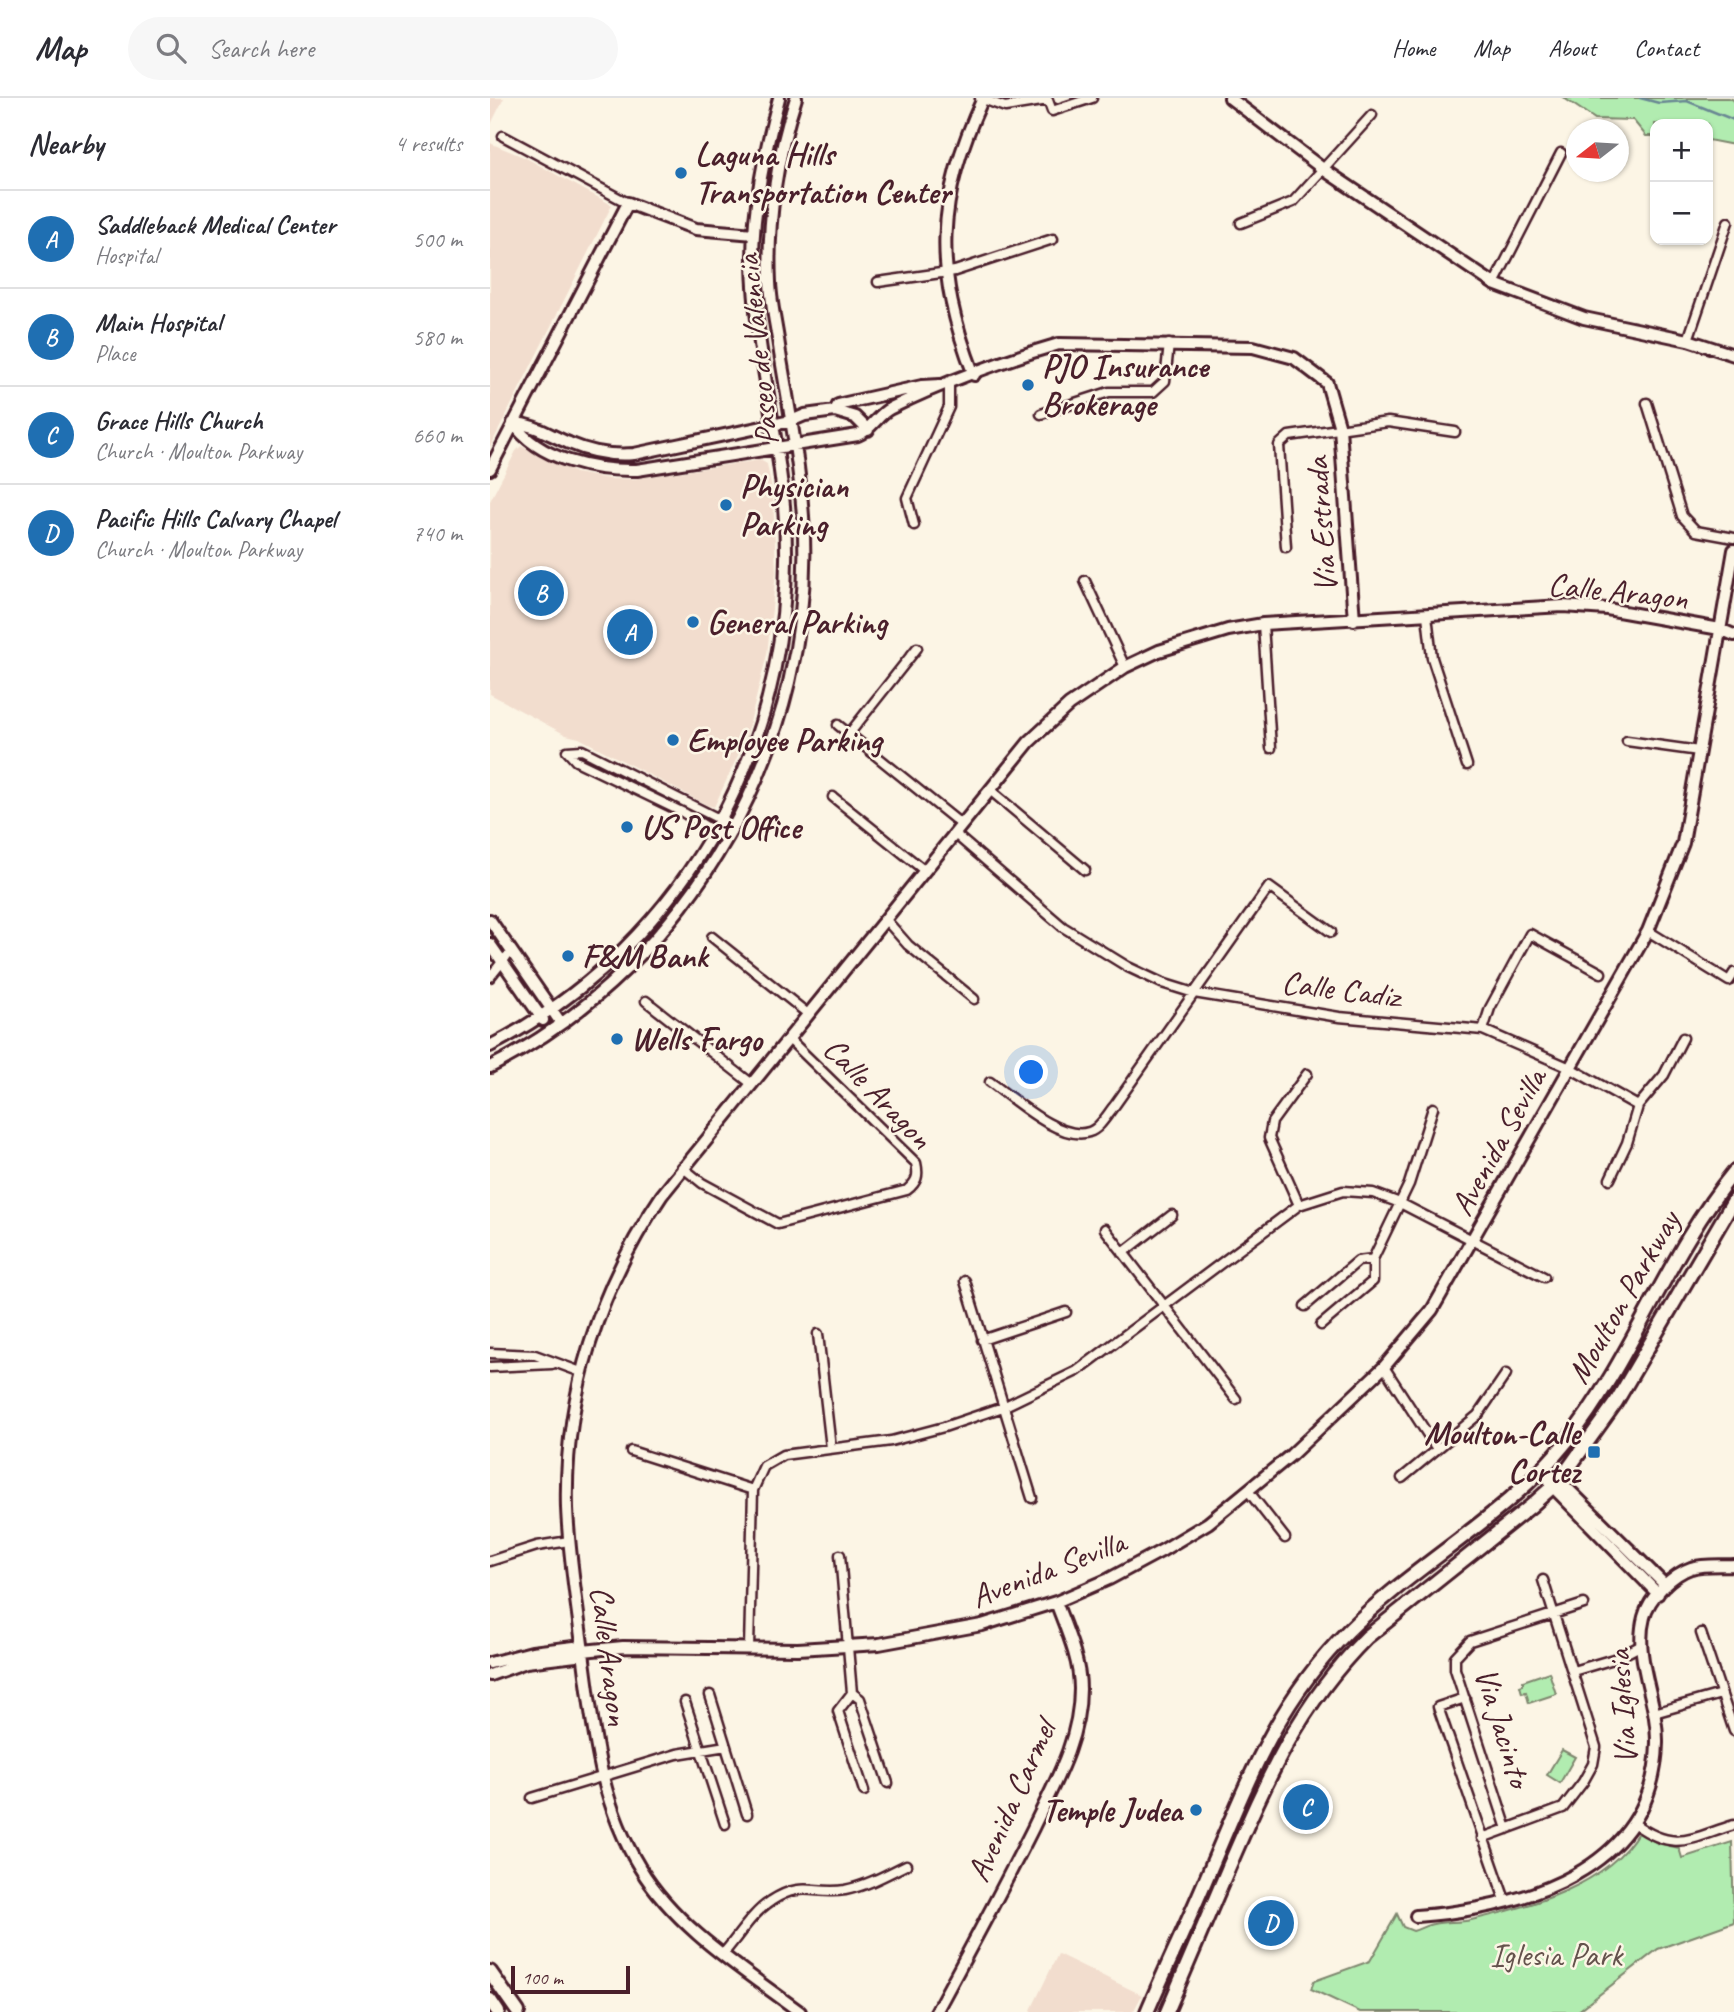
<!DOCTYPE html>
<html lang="en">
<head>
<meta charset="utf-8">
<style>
  :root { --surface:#fff; --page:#f7f7f7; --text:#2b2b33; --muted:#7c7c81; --line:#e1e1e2; --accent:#1f6fb2 }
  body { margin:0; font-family:Caveat,sans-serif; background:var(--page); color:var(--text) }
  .controls { position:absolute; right:21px; top:21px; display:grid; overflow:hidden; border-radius:14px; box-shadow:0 2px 5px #0004 }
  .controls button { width:63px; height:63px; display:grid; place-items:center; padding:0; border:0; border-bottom:2px solid var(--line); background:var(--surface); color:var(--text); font:35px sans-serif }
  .compass { position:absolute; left:1076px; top:21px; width:63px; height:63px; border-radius:50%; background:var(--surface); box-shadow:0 2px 5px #0004; rotate:253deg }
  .scale { position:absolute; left:21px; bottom:18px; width:119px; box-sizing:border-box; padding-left:7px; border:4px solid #4a1f2b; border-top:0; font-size:19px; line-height:24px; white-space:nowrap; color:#4a1f2b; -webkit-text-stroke:5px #fcf5e5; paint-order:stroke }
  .you { position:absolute; left:542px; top:975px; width:24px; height:24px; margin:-18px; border:5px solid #fff; border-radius:50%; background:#1a73e8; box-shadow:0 0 0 10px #1a73e833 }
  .badge { display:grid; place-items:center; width:46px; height:46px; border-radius:50%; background:var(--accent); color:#fff; font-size:23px; font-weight:700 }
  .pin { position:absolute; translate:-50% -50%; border:4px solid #fff; box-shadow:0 2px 7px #0006 }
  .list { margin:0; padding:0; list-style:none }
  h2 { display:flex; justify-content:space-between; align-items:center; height:91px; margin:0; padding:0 28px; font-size:30px }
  h2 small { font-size:23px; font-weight:400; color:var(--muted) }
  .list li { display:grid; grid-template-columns:46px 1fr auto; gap:21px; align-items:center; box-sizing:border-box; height:98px; padding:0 28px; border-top:2px solid var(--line) }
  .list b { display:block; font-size:26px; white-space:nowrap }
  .list p { margin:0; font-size:23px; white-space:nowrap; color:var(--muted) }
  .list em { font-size:23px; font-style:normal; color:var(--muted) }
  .icon { flex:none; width:38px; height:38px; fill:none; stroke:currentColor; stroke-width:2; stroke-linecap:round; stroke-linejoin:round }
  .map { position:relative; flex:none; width:1244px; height:1914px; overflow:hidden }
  header { display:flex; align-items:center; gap:42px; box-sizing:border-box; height:98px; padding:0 35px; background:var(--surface); border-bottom:2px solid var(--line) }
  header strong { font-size:33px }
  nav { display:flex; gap:38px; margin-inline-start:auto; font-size:24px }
  .search { width:490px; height:63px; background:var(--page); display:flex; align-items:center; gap:18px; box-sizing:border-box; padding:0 24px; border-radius:38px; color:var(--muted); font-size:26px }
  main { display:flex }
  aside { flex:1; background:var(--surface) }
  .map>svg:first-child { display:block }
</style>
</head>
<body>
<header>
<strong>Map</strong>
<div class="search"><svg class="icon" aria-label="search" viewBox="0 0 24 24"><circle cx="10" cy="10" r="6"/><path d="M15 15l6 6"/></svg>Search here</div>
<nav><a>Home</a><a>Map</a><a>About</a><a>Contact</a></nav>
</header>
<main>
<aside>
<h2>Nearby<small>4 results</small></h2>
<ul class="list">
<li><span class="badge">A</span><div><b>Saddleback Medical Center</b><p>Hospital</p></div><em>500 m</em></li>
<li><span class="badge">B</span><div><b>Main Hospital</b><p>Place</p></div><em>580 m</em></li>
<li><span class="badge">C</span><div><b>Grace Hills Church</b><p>Church · Moulton Parkway</p></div><em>660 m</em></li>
<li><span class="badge">D</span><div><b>Pacific Hills Calvary Chapel</b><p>Church · Moulton Parkway</p></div><em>740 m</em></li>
</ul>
</aside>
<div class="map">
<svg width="1244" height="1914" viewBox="0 0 1244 1914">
  <rect width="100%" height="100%" fill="#fcf5e5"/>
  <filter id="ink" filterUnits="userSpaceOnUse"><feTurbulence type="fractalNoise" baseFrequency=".0143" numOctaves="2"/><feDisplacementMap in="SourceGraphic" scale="14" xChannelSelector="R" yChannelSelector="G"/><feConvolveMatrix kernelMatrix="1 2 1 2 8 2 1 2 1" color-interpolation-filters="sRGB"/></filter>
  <g filter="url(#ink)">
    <path fill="#f2ddce" d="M0 0H14L0 28Z
      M0 45 36 60 122 107 0 349Z
      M31 348 86 375 120 381H142L270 362 277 366 283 398 286 474 277 556 256 640 224 709 217 707 89 640 76 637 0 596V403L26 353Z
      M568 1856 652 1897 643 1914H540Z"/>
    <path fill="#b1ecb0" stroke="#7e866e" stroke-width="2" d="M1074 0H1239L1244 2V47L1218 42V26H1165V38H1156L1143 22 1105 21Z
      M1059 1574 1066 1596 1039 1605 1036 1594 1032 1595 1030 1588 1033 1587V1583Z
      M1072 1652 1085 1659 1070 1685 1057 1677Z
      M1149 1733 1167 1745 1189 1750 1192 1760 1242 1744 1244 1824 1168 1851 1087 1914H870L821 1891 824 1883 880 1863 907 1816 913 1829 923 1833C930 1831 936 1827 943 1826 956 1823 968 1825 981 1822 1039 1809 1117 1788 1149 1733Z"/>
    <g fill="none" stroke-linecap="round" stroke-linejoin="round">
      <path stroke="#698793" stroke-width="2.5" d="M1150 0 1169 5 1197 3 1244 22"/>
      <g stroke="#4a1f2b" stroke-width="13">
        <path id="street" d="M490 0 515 9 558 2 562 13 602 0
          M13 38 138 105
          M751 125 803 104 882 17
          M388 184 465 173 563 141
          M1004 186 1071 55
          M1198 242 1238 124
          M1157 305 1192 418 1206 433 1244 440
          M551 316 619 294H663L675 283 679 246
          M424 427 417 400 459 309V286
          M796 449 789 347 799 338 898 324 965 334
          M595 483 635 569
          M937 517 942 560 977 667
          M773 526 781 650
          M348 627 472 727
          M359 636 427 550
          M1137 643 1209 653
          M77 653 92 652 243 728
          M77 653 86 663 194 715 236 741
          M500 692 595 772
          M343 699 435 773
          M465 736 573 829 638 869 672 885 704 895 849 919 993 932 1080 970 1148 1008
          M396 822 418 847 484 901
          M1158 833 1239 883 1244 875
          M222 839 318 916
          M0 879 16 859
          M156 903 262 986
          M993 932 1000 910 1040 836 1111 875
          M500 984C523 1000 570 1044 599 1034 610 1031 618 1015 625 1007L779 789 841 834
          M192 1069 212 1085 288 1126 417 1092C427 1084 429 1078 426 1065L298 940
          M1120 1081 1137 1045 1148 1008 1174 977 1193 940
          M809 1107 779 1040 782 1024 817 976
          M615 1131 746 1301
          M633 1155 682 1117
          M475 1183 542 1400
          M815 1208 868 1163 883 1161
          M831 1227 883 1183V1161L919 1086 943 1010
          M328 1236 341 1350
          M492 1242 576 1214
          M0 1255 45 1257 91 1274
          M0 1269 62 1266
          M894 1269 947 1351
          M141 1353 263 1392
          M912 1380 988 1317 1016 1276
          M759 1394 795 1440
          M350 1457 362 1595
          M0 1463 47 1448 79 1443
          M1211 1535 1244 1633
          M259 1550 263 1392 274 1368 293 1357 401 1343 454 1329 513 1309 587 1273 809 1107 853 1093 883 1095 910 1105 1054 1179
          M1083 1573 1127 1560 1150 1548
          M362 1595 348 1613 374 1693
          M362 1595 370 1601 398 1685
          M220 1597 257 1716
          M975 1600 948 1609 1015 1802
          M195 1604 235 1726
          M1164 1615 1231 1596
          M42 1700 187 1656 236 1648
          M1145 1726C1185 1755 1201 1740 1244 1727
          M1017 1731 965 1571V1559L980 1543 1094 1506
          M992 1740 1073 1710 1093 1684 1103 1666 1106 1649 1053 1482
          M233 1856C248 1839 262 1815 281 1803 312 1782 325 1797 355 1792 376 1788 396 1777 416 1767"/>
      </g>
      <g stroke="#4a1f2b" stroke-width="16">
        <path id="secondary" d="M740 0 833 71 1004 186 1094 220 1198 242 1244 257
          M484 277C443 171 446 103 493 0
          M345 313 365 319 378 332
          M23 325C49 362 104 373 147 372L368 337C382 331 388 316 401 310 449 286 517 261 569 246L763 249 804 260 837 285 850 330 864 522
          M23 325C45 326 59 337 79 345 100 354 122 358 144 356L301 323 315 317 345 313 348 307 356 305 432 288 450 287
          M0 371 138 105 206 131 264 136
          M0 822 71 925
          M0 846 53 922
          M0 948C201 844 313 632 294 408 287 326 264 246 263 163 263 108 275 53 289 0
          M0 969C201 867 329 641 313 418 309 363 299 309 290 255 287 231 281 208 280 184 277 123 287 58 306 0
          M1054 1371 1062 1388 1168 1496
          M1065 1378 1175 1487
          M0 1565 42 1554 84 1549 93 1553 133 1549 308 1551 389 1546 492 1527 566 1504 619 1481 673 1452 718 1425 801 1357 894 1269 942 1212 1158 833 1193 745 1244 452
          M0 1577 36 1564 86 1558 93 1553
          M926 1818C1033 1810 1164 1773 1167 1645 1168 1602 1143 1561 1154 1519 1159 1499 1183 1476 1201 1470 1214 1466 1231 1468 1244 1467
          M310 1914C254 1872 187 1831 150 1770 110 1705 104 1636 94 1562 88 1512 79 1461 77 1410 74 1297 109 1190 172 1097L539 644 579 607 635 569 669 553 738 532 773 526 1073 508 1117 511 1230 531 1244 537
          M446 1914C479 1853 512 1792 543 1730 564 1686 590 1642 590 1591 590 1561 576 1531 566 1504"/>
      </g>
      <g stroke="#4a1f2b" stroke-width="18">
        <path id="primary" d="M0 1874 28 1914
          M0 1902 8 1914
          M657 1914C678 1865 701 1818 721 1769 759 1680 788 1603 858 1533 926 1465 1016 1419 1077 1343 1143 1260 1177 1156 1244 1074
          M677 1914C697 1866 718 1819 738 1771 776 1683 808 1608 877 1539L1041 1408 1070 1382 1126 1304 1244 1102"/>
      </g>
      <use href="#street" stroke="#fcf5e5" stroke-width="8"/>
      <use href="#secondary" stroke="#fcf5e5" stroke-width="10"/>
      <use href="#primary" stroke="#fcf5e5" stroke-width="12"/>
    </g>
  </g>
  <g fill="#1f6fb2" stroke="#fcf5e5" stroke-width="2.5">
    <circle cx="191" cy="75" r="7"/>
    <circle cx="538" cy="287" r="7"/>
    <circle cx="236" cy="407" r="7"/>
    <circle cx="203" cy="524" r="7"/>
    <circle cx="183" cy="642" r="7"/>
    <circle cx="137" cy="729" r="7"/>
    <circle cx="78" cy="858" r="7"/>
    <circle cx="127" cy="941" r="7"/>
    <rect x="1097" y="1347" width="14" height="14" rx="3.5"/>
    <circle cx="706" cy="1712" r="7"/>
  </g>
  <g text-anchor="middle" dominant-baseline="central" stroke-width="5" stroke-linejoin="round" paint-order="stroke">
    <g font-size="33" font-weight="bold" fill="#4a1f2b" stroke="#fcf5e5" text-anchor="start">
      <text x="205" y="56">Laguna Hills<tspan x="205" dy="38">Transportation Center</tspan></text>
      <text x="552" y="268">PJO Insurance<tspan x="552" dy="38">Brokerage</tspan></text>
      <text x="250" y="388">Physician<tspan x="250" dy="38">Parking</tspan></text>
      <text x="217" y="524">General Parking</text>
      <text x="197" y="642">Employee Parking</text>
      <text x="151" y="729">US Post Office</text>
      <text x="92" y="858">F&amp;M Bank</text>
      <text x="141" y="941">Wells Fargo</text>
      <text x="1090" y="1335" text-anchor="end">Moulton-Calle<tspan x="1090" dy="38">Cortez</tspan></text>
      <text x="692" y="1712" text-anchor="end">Temple Judea</text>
    </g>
    <g font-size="33" fill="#4a1f2b" stroke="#fcf5e5">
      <text transform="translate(267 252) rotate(-96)">Paseo de Valencia</text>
      <text transform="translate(831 427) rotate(-94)">Via Estrada</text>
      <text transform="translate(1128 493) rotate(6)">Calle Aragon</text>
      <text transform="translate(851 891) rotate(7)">Calle Cadiz</text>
      <text transform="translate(388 995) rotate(46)">Calle Aragon</text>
      <text transform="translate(1008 1044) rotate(-61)">Avenida Sevilla</text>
      <text transform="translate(1133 1199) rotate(-60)">Moulton Parkway</text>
      <text transform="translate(558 1471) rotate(-21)">Avenida Sevilla</text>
      <text transform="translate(120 1558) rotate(83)">Calle Aragon</text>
      <text transform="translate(1132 1609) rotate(-94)">Via Iglesia</text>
      <text transform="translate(1013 1629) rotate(73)">Via Jacinto</text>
      <text transform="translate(521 1703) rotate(-66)">Avenida Carmel</text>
    </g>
    <g font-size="33" fill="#64524c" stroke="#fcf5e5">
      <text x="1066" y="1857">Iglesia Park</text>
    </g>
  </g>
</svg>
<div class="controls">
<button>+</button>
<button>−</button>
</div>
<svg class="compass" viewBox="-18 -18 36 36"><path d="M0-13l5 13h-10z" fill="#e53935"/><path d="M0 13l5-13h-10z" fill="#7c7c81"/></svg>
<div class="scale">100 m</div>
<div class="you"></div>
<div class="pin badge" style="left:140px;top:534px">A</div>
<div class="pin badge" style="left:51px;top:495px">B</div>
<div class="pin badge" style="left:816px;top:1709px">C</div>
<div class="pin badge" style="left:781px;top:1825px">D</div>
</div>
</main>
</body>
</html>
